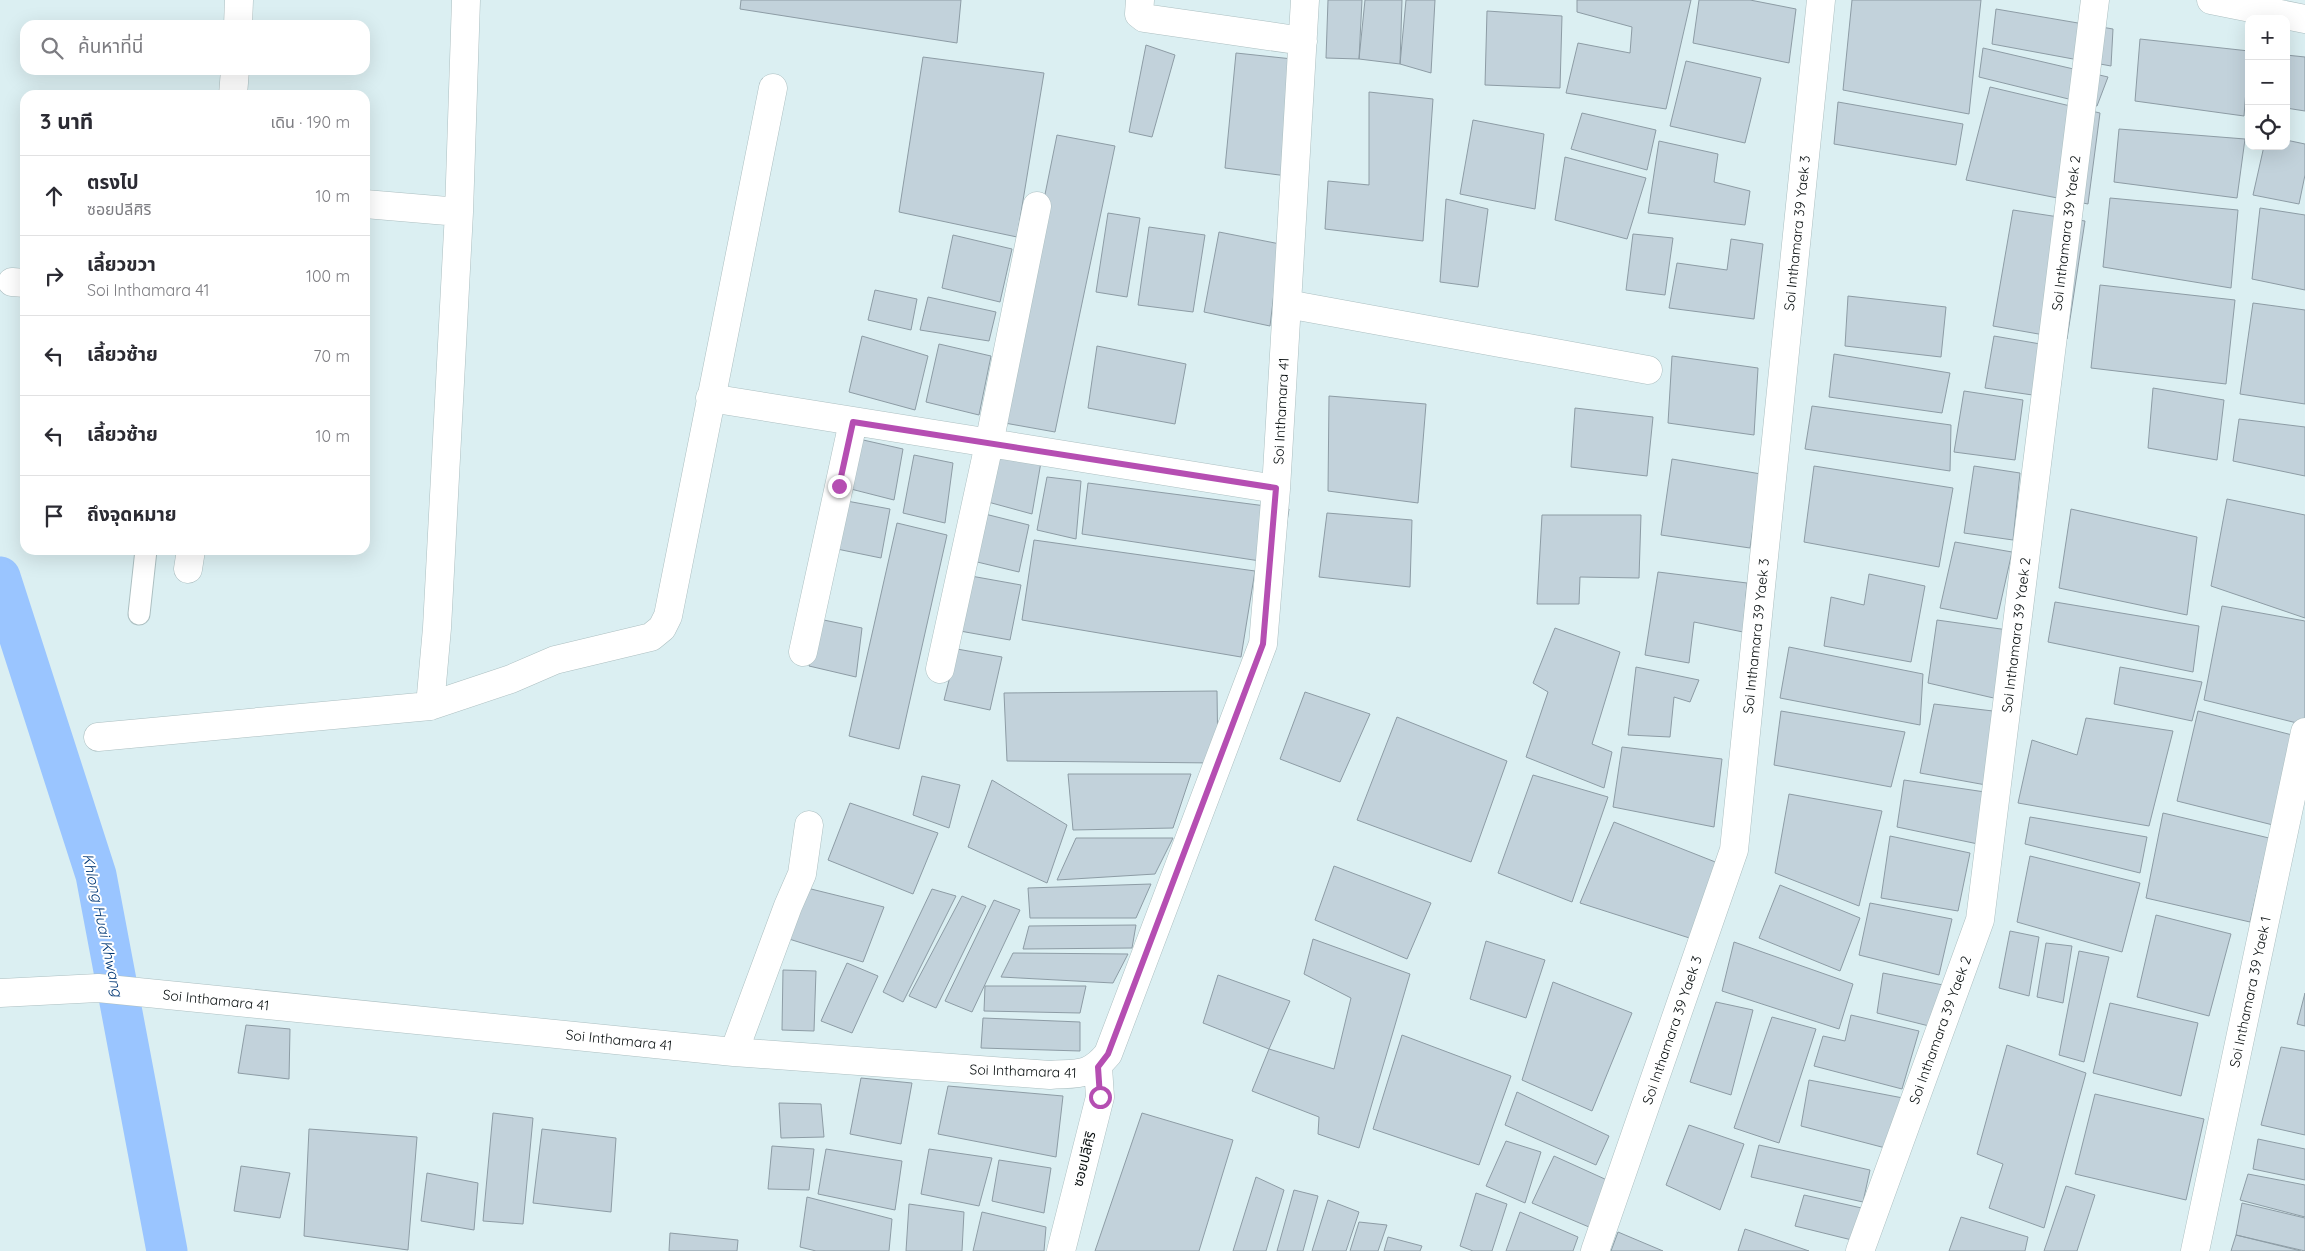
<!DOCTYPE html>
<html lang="th">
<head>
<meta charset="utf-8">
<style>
  :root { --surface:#fff; --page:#f7f7f7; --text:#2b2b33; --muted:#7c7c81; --line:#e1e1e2 }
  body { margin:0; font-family:Quicksand,"Noto Sans Thai",sans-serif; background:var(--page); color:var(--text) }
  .controls { position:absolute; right:15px; top:15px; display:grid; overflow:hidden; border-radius:10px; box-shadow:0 5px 20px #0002 }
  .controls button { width:45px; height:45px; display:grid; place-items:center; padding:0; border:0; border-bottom:1px solid var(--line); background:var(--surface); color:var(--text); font:25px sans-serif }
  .stop { position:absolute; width:15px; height:15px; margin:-11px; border:4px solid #b54eb2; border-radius:50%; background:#fff }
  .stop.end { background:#b54eb2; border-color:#fff; box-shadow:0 1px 5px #0008 }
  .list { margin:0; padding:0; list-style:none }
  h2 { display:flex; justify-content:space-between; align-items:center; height:65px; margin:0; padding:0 20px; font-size:21px }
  h2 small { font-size:16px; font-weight:400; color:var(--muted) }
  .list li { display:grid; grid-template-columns:32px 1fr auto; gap:15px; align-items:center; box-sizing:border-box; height:80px; padding:0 20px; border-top:1px solid var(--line) }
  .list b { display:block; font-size:19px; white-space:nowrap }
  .list p { margin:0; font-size:16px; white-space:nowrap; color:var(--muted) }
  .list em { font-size:16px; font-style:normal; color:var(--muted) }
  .icon { flex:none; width:28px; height:28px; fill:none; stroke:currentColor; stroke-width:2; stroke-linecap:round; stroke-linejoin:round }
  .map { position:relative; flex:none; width:2305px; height:1251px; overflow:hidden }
  .search { position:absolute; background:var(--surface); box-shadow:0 5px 20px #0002; left:20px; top:20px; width:350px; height:55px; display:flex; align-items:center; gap:12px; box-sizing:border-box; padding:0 18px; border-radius:15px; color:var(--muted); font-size:19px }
  .panel { position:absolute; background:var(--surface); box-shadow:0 5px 20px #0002; left:20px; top:90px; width:350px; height:465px; border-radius:15px }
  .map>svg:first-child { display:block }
</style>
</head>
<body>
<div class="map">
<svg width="2305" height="1251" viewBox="0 0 2305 1251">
  <rect width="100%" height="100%" fill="#dbeff2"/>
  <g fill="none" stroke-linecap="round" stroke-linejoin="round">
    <path stroke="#9ac5ff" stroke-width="41" d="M0 577 96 875 167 1251"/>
  </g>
  <path fill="#c2d2db" stroke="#8d9ca5" d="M741 0H961L957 43 740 9Z
    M1328 0H1362L1359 59 1326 58Z
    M1365 0H1402L1400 64 1359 59Z
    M1406 0H1435L1431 73 1400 64Z
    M1577 0H1691L1666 109 1566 93 1578 43 1630 53 1632 27 1577 12Z
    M1699 0H1750L1796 9 1789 63 1693 43Z
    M1852 0H1981L1969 114 1843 90Z
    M1996 9 2113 29 2111 66 1992 44Z
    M1487 11 1562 16 1560 88 1485 85Z
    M2140 39 2249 51 2244 116 2135 101Z
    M1146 45 1175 55 1152 137 1129 132Z
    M1983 48 2108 77 2097 106 1979 77Z
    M1236 53 1302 60 1295 177 1225 168Z
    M2286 55 2305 57V111L2286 108Z
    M923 57 1044 73 1017 237 899 212Z
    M1686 61 1761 78 1745 143 1670 126Z
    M1990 87 2100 113 2088 204 1966 180Z
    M1369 92 1433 99 1423 241 1325 229 1328 181 1369 185Z
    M1838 102 1963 124 1956 165 1834 144Z
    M1582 113 1656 130 1647 170 1571 149Z
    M1473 120 1544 134 1535 209 1460 194Z
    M2119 129 2245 139 2237 198 2114 182Z
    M1057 135 1115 146 1055 432 999 422Z
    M2286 140 2305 144V175L2299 204 2253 195 2264 146H2286Z
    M1659 141 1718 154 1714 182 1750 191 1745 225 1648 213Z
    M1565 157 1646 178 1627 239 1555 220Z
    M2110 198 2238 210 2231 288 2103 267Z
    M1446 199 1488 209 1478 287 1440 282Z
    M2260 208 2305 215V290L2252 279Z
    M2013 210 2085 221 2067 339 1993 326Z
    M1108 213 1140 218 1127 297 1096 292Z
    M1149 227 1205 235 1193 312 1138 305Z
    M1219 232 1280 244 1270 326 1204 312Z
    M1633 234 1673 238 1665 295 1626 290Z
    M953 235 1012 249 1000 302 942 288Z
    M1731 239 1763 244 1754 319 1669 308 1677 263 1727 270Z
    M2100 285 2235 300 2226 384 2091 368Z
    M875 290 917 299 911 330 868 320Z
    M1848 296 1946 307 1941 357 1845 346Z
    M928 297 996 312 989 341 920 330Z
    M2253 303 2305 310V404L2240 394Z
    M862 336 928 356 915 410 849 392Z
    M1994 336 2052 346 2046 397 1985 388Z
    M939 344 991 356 979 415 926 402Z
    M1097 346 1186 364 1175 424 1088 408Z
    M1834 354 1950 373 1942 413 1829 397Z
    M1672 356 1758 368 1754 435 1668 423Z
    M2153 388 2224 400 2217 460 2148 448Z
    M1964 391 2023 400 2015 460 1954 452Z
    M1329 396 1426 404 1418 503 1328 491Z
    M1812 406 1951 425 1950 471 1805 449Z
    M1575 408 1653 417 1647 476 1571 467Z
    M2239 419 2305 427V476L2233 461Z
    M850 437 903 449 894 500 839 486Z
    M914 455 953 463 945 523 903 513Z
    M997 456 1041 462 1032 514 988 502Z
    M1672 459 1761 474 1750 548 1661 535Z
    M1814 466 1953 488 1939 567 1804 542Z
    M1974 466 2020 473 2013 540 1964 533Z
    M1047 477 1081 481 1076 539 1037 530Z
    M1088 483 1289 509 1280 564 1082 534Z
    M836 499 890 509 881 558 832 548Z
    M2227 499 2305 515V618L2211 586Z
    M2071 509 2197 537 2187 615 2059 588Z
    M1327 513 1412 520 1410 587 1319 577Z
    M985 514 1029 525 1019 572 973 561Z
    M1542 515H1641L1639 578 1580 577 1579 604H1537Z
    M897 523 947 535 899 749 849 736Z
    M1034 540 1255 571 1241 657 1022 620Z
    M1955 542 2012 552 1997 619 1940 608Z
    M1658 572 1747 583 1743 632 1694 622 1689 663 1645 655Z
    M1869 574 1925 586 1911 662 1824 646 1831 597 1864 605Z
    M971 576 1021 585 1010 640 960 631Z
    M2055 602 2199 626 2193 672 2048 642Z
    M2222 606 2305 621V725L2204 700Z
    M819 619 862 628 856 677 809 666Z
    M1937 620 2008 630 1998 699 1928 683Z
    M1555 628 1620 652 1592 744 1612 752 1604 788 1526 757 1548 692 1533 683Z
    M1789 647 1923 674 1920 725 1780 698Z
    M957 649 1002 657 990 710 944 700Z
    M1636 667 1699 680 1690 702 1674 697 1670 737 1628 735Z
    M2120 667 2202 682 2192 721 2114 704Z
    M1217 691 1218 763 1007 761 1004 693Z
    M1305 692 1370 714 1340 782 1280 759Z
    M1934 704 1993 711 1986 785 1920 773Z
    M1781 711 1905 732 1891 787 1774 765Z
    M2198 711 2304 738 2285 828 2177 801Z
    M1397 717 1507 761 1471 862 1357 820Z
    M2086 718 2173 731 2149 826 2018 803 2032 740 2077 755Z
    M1622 747 1722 759 1714 827 1613 807Z
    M1068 774H1191L1173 828 1073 830Z
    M1533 775 1608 797 1572 902 1498 873Z
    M922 776 960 785 949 828 913 815Z
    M992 780 1067 825 1047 883 968 847Z
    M1904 780 1985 792 1978 844 1897 827Z
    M1789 794 1882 811 1859 906 1775 873Z
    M850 803 938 833 913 894 828 860Z
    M2163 813 2269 838 2250 922 2146 898Z
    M2030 817 2147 837 2140 873 2025 844Z
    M1614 822 1728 867 1702 942 1580 903Z
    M1890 836 1970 853 1958 911 1881 898Z
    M1076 838H1173L1155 874 1057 880Z
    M2030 856 2140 883 2122 952 2017 922Z
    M1334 866 1431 903 1407 959 1315 920Z
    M1151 884 1136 918H1030L1028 888Z
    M1780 885 1860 918 1840 971 1759 938Z
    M807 888 884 907 863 962 789 939Z
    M932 889 956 896 903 1002 883 992Z
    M962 896 986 906 936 1008 909 996Z
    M994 900 1020 910 972 1012 945 1001Z
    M1870 903 1952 919 1939 975 1859 955Z
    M2156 915 2231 934 2209 1016 2137 997Z
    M1136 925 1132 948 1023 949 1029 926Z
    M2010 931 2039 937 2029 996 1999 988Z
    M1313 939 1410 974 1359 1148 1318 1134 1319 1117 1252 1091 1269 1049 1334 1069 1351 998 1304 974Z
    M1486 941 1545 960 1526 1018 1470 999Z
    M1734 942 1853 984 1839 1029 1722 991Z
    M2046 943 2072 946 2063 1003 2037 997Z
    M2079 951 2109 957 2084 1062 2059 1055Z
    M1013 953 1128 954 1113 983 1001 977Z
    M847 963 878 976 852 1033 821 1021Z
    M783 970 816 971 814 1031 782 1030Z
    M1883 973 1943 985 1937 1028 1877 1013Z
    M1218 975 1290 1001 1269 1049 1203 1023Z
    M1553 982 1632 1013 1592 1111 1522 1080Z
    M985 986H1086L1080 1013 984 1011Z
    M2305 993V1026L2297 1024Z
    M1716 1002 1753 1010 1731 1095 1690 1082Z
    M2110 1003 2198 1023 2181 1096 2093 1073Z
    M1851 1015 1919 1031 1902 1089 1814 1066 1823 1036 1845 1041Z
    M1772 1017 1816 1029 1779 1143 1734 1128Z
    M983 1018 1080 1022V1051L981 1048Z
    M246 1025 290 1029 289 1079 238 1073Z
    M1402 1035 1511 1076 1479 1165 1373 1129Z
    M2007 1045 2086 1073 2044 1228 1989 1208 2003 1164 1977 1154Z
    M2281 1047 2305 1051V1135L2261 1125Z
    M861 1078 912 1083 901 1144 850 1134Z
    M1809 1080 1903 1098 1897 1151 1801 1126Z
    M948 1086 1063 1096 1056 1157 938 1134Z
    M1517 1092 1609 1136 1596 1165 1505 1125Z
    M2095 1094 2204 1119 2186 1200 2075 1174Z
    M779 1103 821 1104 824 1137 781 1138Z
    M493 1113 533 1118 523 1224 483 1221Z
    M1142 1113 1233 1140 1199 1251H1095Z
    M1689 1125 1744 1144 1720 1210 1666 1185Z
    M309 1129 417 1137 408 1250 304 1236Z
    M542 1129 616 1138 611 1212 533 1203Z
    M2258 1139 2305 1149V1180L2253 1169Z
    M1506 1141 1541 1152 1525 1203 1486 1186Z
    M1759 1145 1870 1170 1863 1202 1751 1177Z
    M772 1146 814 1149 809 1190 768 1189Z
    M826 1149 902 1161 895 1210 818 1194Z
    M929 1149 992 1158 979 1206 921 1194Z
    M1554 1156 1607 1180 1589 1227 1532 1203Z
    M999 1160 1051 1168 1044 1213 992 1201Z
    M241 1166 290 1173 280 1218 234 1211Z
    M427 1173 478 1183 474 1230 421 1221Z
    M2248 1174 2305 1185V1217L2240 1200Z
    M1256 1177 1284 1190 1266 1251H1233Z
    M2066 1186 2095 1195 2077 1251H2044Z
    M1294 1190 1318 1196 1303 1251H1277Z
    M1476 1193 1507 1204 1492 1251H1473L1460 1246Z
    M1804 1195 1866 1209 1856 1241 1795 1226Z
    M807 1197 892 1219 889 1251H816L800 1247Z
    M1328 1200 1359 1212 1346 1251H1312Z
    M2242 1203 2305 1218V1251L2236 1235Z
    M909 1204 964 1212 962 1251H906Z
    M982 1212 1046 1227 1044 1251H973Z
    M1520 1212 1578 1237 1573 1251H1506Z
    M1961 1217 2028 1237 2025 1251H1949Z
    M1359 1222 1387 1225 1378 1251H1350Z
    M1745 1229 1809 1251H1738Z
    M1618 1232 1663 1251H1611Z
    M670 1233 738 1240 737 1251H669Z
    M2236 1235 2301 1251H2231Z
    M1388 1237 1422 1246 1420 1251H1384Z"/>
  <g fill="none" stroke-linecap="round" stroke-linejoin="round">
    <g stroke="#acbfc1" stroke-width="23">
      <path id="service" d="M139 614 146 550"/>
    </g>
    <g stroke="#acbfc1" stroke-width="29">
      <path id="minor" d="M1140 0 1139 14 1144 18 1303 41
        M2211 0 2305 19
        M238 25 239 0
        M233 95 235 70
        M365 204 459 212
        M12 282 25 283
        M1287 304 1648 370
        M710 398 1276 489
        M188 569 191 550
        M803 652 853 422
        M940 669 989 444 1037 206
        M430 706 511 679 555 660 651 637 662 628 668 616 773 88
        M98 737 430 706 437 628 459 212 466 0
        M0 993 98 988 734 1052 1050 1075C1078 1073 1089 1077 1108 1054L1263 644 1276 489 1305 0
        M734 1052 788 906 802 874 809 825
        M1061 1251 1100 1097 1098 1067
        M1595 1251 1734 850 1821 0
        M1860 1251 1980 920 2095 0
        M2195 1251 2305 732"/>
    </g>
    <use href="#service" stroke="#fff" stroke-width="21"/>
    <use href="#minor" stroke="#fff" stroke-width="28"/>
  </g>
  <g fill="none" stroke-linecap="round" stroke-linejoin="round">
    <path stroke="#b54eb2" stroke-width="6" d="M839 486 853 422 1276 488 1263 644 1108 1054 1098 1067 1100 1097"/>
  </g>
  <g text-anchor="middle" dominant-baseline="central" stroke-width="4" stroke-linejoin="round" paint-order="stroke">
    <g font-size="14" fill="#090f10" stroke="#fff">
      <text transform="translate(1797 233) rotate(-84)">Soi Inthamara 39 Yaek 3</text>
      <text transform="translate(2066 233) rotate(-83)">Soi Inthamara 39 Yaek 2</text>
      <text transform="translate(1281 411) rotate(-87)">Soi Inthamara 41</text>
      <text transform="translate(2016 635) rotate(-83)">Soi Inthamara 39 Yaek 2</text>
      <text transform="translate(1756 636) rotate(-84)">Soi Inthamara 39 Yaek 3</text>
      <text transform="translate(2250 992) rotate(-78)">Soi Inthamara 39 Yaek 1</text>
      <text transform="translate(216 1000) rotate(6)">Soi Inthamara 41</text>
      <text transform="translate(1672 1030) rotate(-71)">Soi Inthamara 39 Yaek 3</text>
      <text transform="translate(1940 1030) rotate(-70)">Soi Inthamara 39 Yaek 2</text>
      <text transform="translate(619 1040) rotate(6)">Soi Inthamara 41</text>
      <text transform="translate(1023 1071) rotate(2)">Soi Inthamara 41</text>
      <text transform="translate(1084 1159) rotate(-76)">ซอยปลีศิริ</text>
    </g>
    <g font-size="15" font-style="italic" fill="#003775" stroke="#fff">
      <text transform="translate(103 925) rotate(78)">Khlong Huai Khwang</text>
    </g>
  </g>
</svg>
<div class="controls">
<button>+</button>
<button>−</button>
<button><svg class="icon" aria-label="locate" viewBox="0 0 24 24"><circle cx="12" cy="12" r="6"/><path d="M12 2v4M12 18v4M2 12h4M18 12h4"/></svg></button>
</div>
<div class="stop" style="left:1100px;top:1097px"></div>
<div class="stop end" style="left:839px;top:486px"></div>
<div class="search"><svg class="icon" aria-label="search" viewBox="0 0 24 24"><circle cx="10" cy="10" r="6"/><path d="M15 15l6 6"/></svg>ค้นหาที่นี่</div>
<section class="panel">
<h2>3 นาที<small>เดิน · 190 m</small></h2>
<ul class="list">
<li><svg class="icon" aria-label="ahead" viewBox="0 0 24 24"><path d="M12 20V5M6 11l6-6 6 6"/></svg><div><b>ตรงไป</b><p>ซอยปลีศิริ</p></div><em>10 m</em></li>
<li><svg class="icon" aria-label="right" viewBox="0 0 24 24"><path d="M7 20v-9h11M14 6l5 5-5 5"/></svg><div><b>เลี้ยวขวา</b><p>Soi Inthamara 41</p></div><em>100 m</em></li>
<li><svg class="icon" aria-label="left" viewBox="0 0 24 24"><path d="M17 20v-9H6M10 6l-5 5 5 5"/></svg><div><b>เลี้ยวซ้าย</b></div><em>70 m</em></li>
<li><svg class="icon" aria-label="left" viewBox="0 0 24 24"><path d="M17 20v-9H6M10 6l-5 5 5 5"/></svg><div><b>เลี้ยวซ้าย</b></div><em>10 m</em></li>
<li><svg class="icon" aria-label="arrive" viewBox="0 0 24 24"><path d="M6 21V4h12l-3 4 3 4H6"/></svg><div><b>ถึงจุดหมาย</b></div></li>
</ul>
</section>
</div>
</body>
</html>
